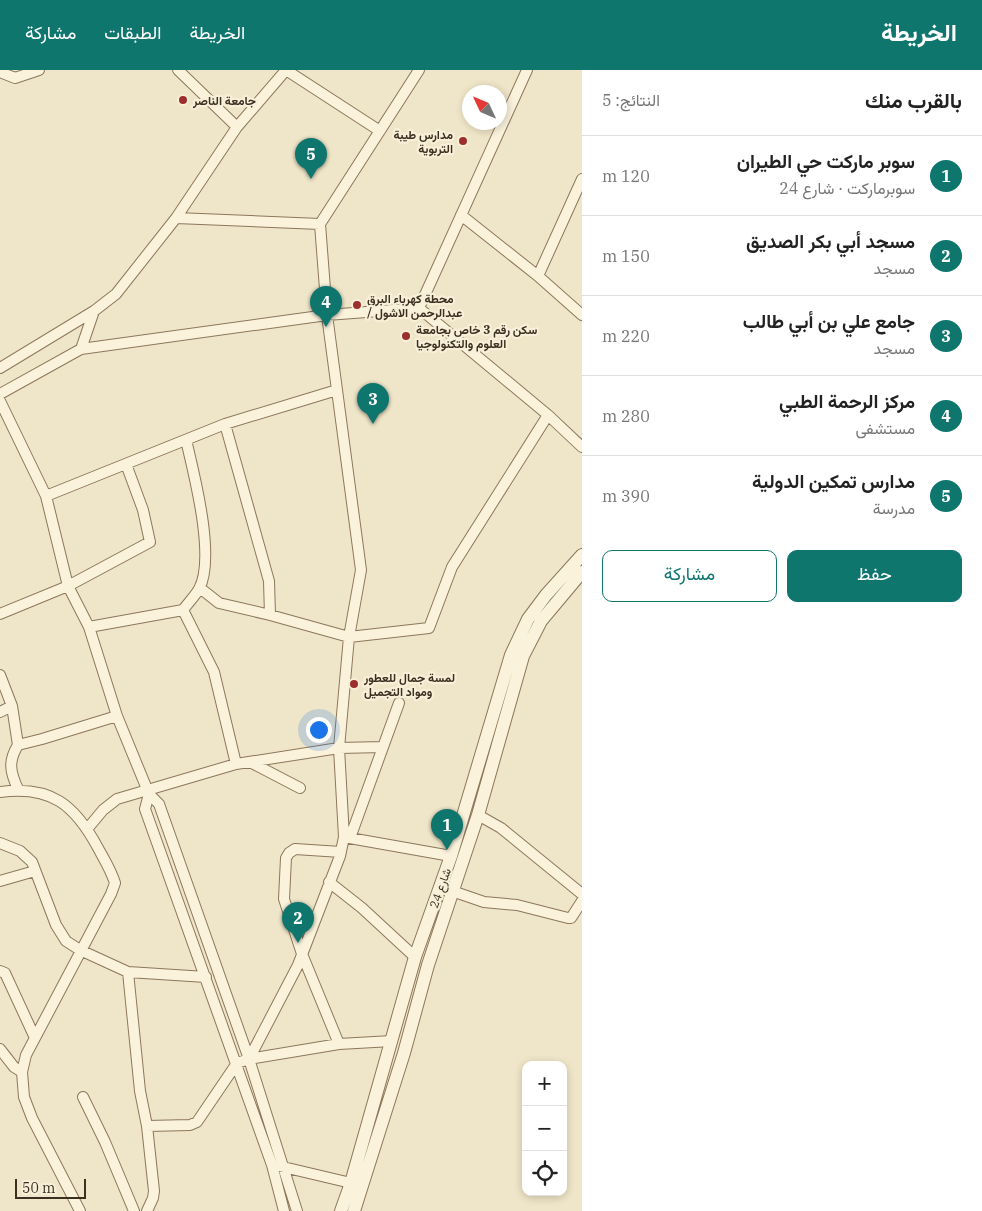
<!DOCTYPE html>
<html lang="ar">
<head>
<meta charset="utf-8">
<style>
  :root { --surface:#fff; --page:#f6f6f6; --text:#222; --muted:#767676; --line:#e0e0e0; --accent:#0f766e }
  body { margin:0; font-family:"IBM Plex Serif",Vazirmatn,serif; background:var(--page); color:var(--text); direction:rtl }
  .controls { position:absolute; right:15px; bottom:15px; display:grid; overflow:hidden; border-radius:10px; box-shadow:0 2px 8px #0003 }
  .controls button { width:45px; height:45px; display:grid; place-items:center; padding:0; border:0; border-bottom:1px solid var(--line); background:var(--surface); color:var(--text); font:25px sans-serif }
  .compass { position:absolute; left:462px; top:15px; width:45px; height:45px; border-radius:50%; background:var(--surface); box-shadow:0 2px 8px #0003; rotate:314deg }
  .scale { position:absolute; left:15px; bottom:12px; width:71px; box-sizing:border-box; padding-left:5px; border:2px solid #3c2f20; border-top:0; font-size:14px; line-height:18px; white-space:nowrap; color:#3c2f20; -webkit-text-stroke:4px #f7efd8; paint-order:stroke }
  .you { position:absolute; left:318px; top:659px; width:18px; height:18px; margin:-12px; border:4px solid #fff; border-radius:50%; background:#1a73e8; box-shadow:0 0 0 8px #1a73e833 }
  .badge { display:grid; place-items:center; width:32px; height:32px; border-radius:50%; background:var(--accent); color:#fff; font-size:16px; font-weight:700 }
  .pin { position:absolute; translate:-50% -41px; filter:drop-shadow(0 1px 2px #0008) }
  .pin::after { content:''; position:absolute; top:26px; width:18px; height:15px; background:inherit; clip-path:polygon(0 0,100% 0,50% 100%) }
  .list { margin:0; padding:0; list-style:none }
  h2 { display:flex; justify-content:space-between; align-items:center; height:65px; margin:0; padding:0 20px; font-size:21px }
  h2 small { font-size:16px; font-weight:400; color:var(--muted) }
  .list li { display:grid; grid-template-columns:32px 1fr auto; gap:15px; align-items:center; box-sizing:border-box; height:80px; padding:0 20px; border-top:1px solid var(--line) }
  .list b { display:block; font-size:19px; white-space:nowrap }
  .list p { margin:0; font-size:16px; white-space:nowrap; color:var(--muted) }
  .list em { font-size:16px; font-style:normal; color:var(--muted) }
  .actions { display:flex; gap:10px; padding:15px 20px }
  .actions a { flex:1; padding:11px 0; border:1px solid var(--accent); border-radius:10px; text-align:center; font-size:18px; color:var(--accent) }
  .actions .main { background:var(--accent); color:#fff }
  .icon { flex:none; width:28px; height:28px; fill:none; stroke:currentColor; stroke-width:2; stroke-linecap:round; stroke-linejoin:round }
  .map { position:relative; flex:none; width:582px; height:1141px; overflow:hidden; direction:ltr }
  header { display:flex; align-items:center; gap:30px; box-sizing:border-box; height:70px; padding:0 25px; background:var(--accent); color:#fff }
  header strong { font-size:24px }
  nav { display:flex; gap:28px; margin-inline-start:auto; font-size:18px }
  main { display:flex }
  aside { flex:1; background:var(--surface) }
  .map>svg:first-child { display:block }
</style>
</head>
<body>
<header>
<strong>الخريطة</strong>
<nav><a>الخريطة</a><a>الطبقات</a><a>مشاركة</a></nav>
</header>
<main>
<aside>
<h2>بالقرب منك<small>النتائج: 5</small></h2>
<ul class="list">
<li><span class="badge">1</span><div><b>سوبر ماركت حي الطيران</b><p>سوبرماركت · شارع 24</p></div><em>120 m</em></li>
<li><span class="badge">2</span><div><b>مسجد أبي بكر الصديق</b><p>مسجد</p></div><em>150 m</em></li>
<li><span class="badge">3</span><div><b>جامع علي بن أبي طالب</b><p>مسجد</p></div><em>220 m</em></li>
<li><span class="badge">4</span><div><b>مركز الرحمة الطبي</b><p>مستشفى</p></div><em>280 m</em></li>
<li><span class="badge">5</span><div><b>مدارس تمكين الدولية</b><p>مدرسة</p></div><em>390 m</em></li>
</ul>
<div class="actions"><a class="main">حفظ</a><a>مشاركة</a></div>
</aside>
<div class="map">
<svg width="582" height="1141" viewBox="0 0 582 1141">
  <rect width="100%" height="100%" fill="#efe5c8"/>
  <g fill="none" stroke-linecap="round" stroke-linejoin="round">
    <g stroke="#8c775c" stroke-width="12">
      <path id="minor" d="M178 0 237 57
        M286 0 380 61
        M0 2 15 8 39 0
        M461 145 538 206 582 245
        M176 148 320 154
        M538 206 582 109
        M419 238 527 0
        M81 279 94 241
        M0 298 94 241 116 224 176 148 237 57 286 0
        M0 324 81 279 327 245 419 238 548 345 582 377
        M0 331 46 426 68 516 89 557 117 646 149 724
        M225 354 269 511 270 545
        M46 426 225 354 337 320
        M200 518 219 533 270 545 349 567 429 558 452 497 548 345
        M183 540 214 602 236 694
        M0 544 68 516 150 472 143 440 126 394
        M89 557 183 540C188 533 195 526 199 519 216 488 194 404 186 370
        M0 605 12 636 0 642
        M12 636 18 675 42 669 117 646
        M250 692 300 718
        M18 719C10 702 8 691 18 675
        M0 722C51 715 75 735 98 778 104 789 111 800 115 813L111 824 26 985 22 1002
        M478 745 501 758 582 824
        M88 758 103 740 117 729 236 694 339 678 383 677
        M344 767 339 678 349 567 361 500 327 245 320 154 419 0
        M350 768 399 633
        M0 773 20 781 32 792 56 855 66 871 80 880 128 902
        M0 811 35 801
        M329 812 362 838 415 887
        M452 821 484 832 517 835 568 848H571L582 831
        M0 901 5 903 35 968
        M339 974 302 884 284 829 286 788 289 783 295 779 341 782
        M0 979 14 997 22 1002 24 1027 32 1048 80 1141
        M249 989 298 895 340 786 344 767 451 786
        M83 1027 105 1072 134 1141
        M147 1056 190 1055 197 1052 237 993 249 989 339 974 392 971
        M279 1096 351 1113
        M147 1141 153 1128 154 1121 147 1056 140 1021 128 902 206 907
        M284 1141 272 1095 145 739 149 724 159 734 249 989 297 1141"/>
    </g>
    <g stroke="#8c775c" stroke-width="14">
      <path id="tertiary" d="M341 1141 351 1113 415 887 451 786 511 585 528 549 546 525 582 485
        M354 1141 404 983 428 895 478 745 523 586 541 551 582 502"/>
    </g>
    <use href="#minor" stroke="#faf2db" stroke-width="10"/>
    <use href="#tertiary" stroke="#faf2db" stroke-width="12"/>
  </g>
  <g fill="#9c2e2b" stroke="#f7efd8" stroke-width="2">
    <circle cx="183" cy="30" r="5"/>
    <circle cx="463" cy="71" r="5"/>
    <circle cx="357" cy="235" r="5"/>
    <circle cx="406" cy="266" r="5"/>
    <circle cx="354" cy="614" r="5"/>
  </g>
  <g text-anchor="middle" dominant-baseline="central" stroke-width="4.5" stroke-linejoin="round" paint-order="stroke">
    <g font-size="12" font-weight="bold" fill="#3c2f20" stroke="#f7efd8" text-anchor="start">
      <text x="193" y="30">جامعة الناصر</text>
      <text x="453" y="64" text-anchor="end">مدارس طيبة<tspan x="453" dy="14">التربوية</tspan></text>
      <text x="367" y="228">محطة كهرباء البرق<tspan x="367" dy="14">/ عبدالرحمن الاشول</tspan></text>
      <text x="416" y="259">سكن رقم 3 خاص بجامعة<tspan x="416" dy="14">العلوم والتكنولوجيا</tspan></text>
      <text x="364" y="607">لمسة جمال للعطور<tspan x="364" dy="14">ومواد التجميل</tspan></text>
    </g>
    <g font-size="12" fill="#3c2f20" stroke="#f7efd8">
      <text transform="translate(440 818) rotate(-70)">شارع 24</text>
    </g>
  </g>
</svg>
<div class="controls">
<button>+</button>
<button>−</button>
<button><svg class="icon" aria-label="locate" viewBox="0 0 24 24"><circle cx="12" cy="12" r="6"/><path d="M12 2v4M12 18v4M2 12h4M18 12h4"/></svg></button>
</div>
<svg class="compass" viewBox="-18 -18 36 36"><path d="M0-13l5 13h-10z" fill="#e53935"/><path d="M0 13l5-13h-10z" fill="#767676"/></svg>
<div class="scale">50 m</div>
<div class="you"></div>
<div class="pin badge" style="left:447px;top:780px">1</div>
<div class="pin badge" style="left:298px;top:873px">2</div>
<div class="pin badge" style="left:373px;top:354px">3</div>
<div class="pin badge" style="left:326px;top:257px">4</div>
<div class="pin badge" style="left:311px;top:109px">5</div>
</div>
</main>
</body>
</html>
